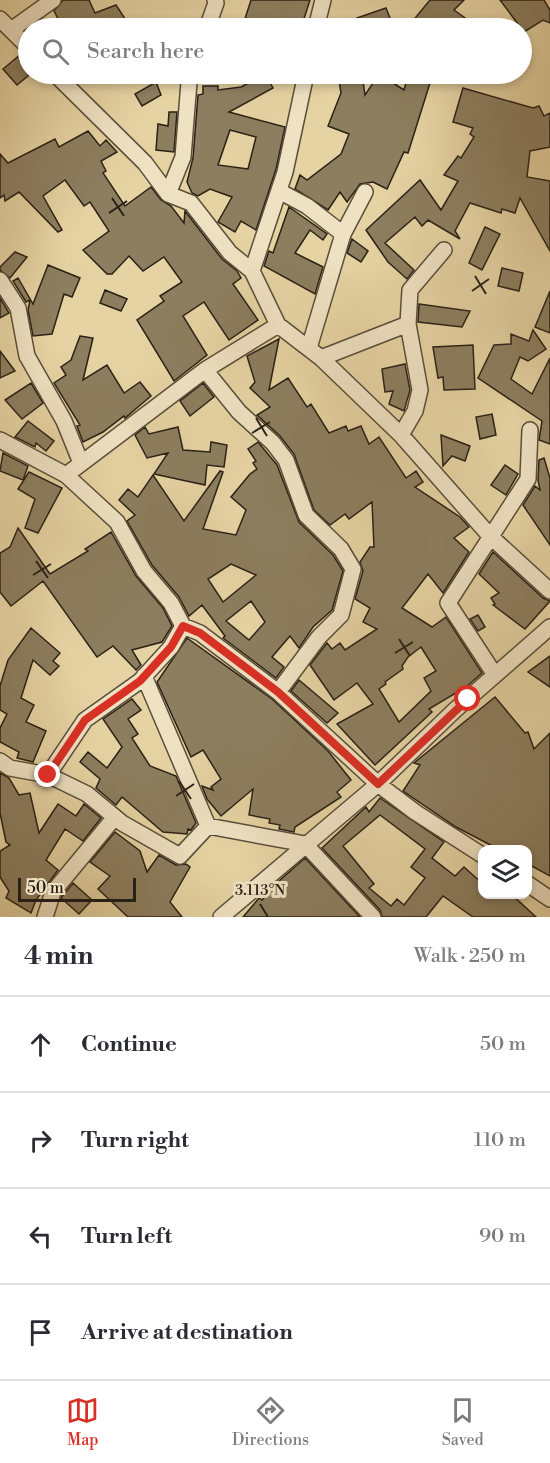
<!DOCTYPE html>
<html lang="en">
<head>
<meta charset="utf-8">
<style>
  :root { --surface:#fff; --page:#f7f7f7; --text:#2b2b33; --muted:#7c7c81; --line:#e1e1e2; --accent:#d93025 }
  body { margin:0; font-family:"Libre Bodoni",serif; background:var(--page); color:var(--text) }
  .controls { position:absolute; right:18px; bottom:18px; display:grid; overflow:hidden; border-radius:12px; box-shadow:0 3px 9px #0003 }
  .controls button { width:54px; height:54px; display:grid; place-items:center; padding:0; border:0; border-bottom:2px solid var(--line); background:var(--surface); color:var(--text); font:30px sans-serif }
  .scale { position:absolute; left:18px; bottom:15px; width:118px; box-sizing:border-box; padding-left:6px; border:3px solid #2a2116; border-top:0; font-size:16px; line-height:21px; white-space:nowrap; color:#2a2116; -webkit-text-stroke:4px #efe2c3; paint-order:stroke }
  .stop { position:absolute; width:18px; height:18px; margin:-14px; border:4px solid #d93025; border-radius:50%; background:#fff }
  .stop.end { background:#d93025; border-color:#fff; box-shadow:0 2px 6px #0008 }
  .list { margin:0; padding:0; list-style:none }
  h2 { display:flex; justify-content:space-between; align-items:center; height:78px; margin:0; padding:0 24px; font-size:26px }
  h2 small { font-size:20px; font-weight:400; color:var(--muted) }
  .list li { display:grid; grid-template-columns:39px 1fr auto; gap:18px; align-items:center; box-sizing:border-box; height:96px; padding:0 24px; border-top:2px solid var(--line) }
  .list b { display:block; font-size:22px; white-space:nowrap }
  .list em { font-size:20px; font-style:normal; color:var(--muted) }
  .icon { flex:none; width:33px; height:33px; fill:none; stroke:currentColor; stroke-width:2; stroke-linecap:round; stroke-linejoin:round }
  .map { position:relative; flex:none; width:550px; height:917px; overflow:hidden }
  .search { position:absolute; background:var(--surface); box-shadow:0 3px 9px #0003; left:18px; right:18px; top:18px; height:66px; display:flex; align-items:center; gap:15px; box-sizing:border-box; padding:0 21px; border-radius:33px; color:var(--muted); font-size:22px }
  .sheet { height:462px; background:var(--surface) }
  nav { display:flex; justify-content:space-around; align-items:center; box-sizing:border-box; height:84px; border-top:2px solid var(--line); background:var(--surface); font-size:16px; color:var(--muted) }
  nav a { display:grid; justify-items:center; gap:3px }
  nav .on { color:var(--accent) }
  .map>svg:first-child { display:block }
</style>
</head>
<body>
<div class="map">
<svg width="550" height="917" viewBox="0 0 550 917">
  <rect width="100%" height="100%" fill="#e6d3a3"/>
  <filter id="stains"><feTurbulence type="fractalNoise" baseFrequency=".00333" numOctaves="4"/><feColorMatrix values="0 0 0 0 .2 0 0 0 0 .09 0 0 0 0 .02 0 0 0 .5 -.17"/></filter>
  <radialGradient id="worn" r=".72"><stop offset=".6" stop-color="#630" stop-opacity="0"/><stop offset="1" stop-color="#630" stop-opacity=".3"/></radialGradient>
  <path fill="#8c7e5f" stroke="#2a2116" stroke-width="1.5" fill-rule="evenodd" d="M63 0H89L95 13 116 5 131 28H63L54 11Z
    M251 0H310L301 28H242Z
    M430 0H464L454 10 479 28H407Z
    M500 0H544L550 10V23L543 20 524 32Z
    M386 8 394 28H361L357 18Z
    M21 54 28 56V76L17 85 3 69Z
    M265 74 273 88 229 112 285 127 276 169 256 230 241 221 235 232 218 222 232 197 210 189 198 196 192 193 187 182 193 158 198 95 203 94V86H218V90L241 87ZM230 130 256 137 248 169 218 165Z
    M338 74H362L365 95 379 74 404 90 408 76 430 83 408 153 404 152 387 189 373 182 360 184 347 202 340 192 328 210 295 189 300 175 307 180 341 154 349 134 328 126 341 93Z
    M156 82 161 95 142 106 135 94Z
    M463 88 533 108 539 106 544 116 550 113V147L530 151 527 177 550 181V251L520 198 515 213 502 209 501 213 470 203 455 231 460 239 428 220 422 226 415 217 385 243 414 270 407 279 388 262 366 230 420 180 441 210 458 181 444 175 458 156 461 158 474 137 470 134 473 128 453 122Z
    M169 112H177L174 152 156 150 158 124 168 126Z
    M88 131 100 146 106 140 117 152 101 161 106 171 103 173 125 206 151 187 161 200 171 206 184 223 185 211 222 259 237 271 241 278 233 284 258 320 229 340 204 302 183 316 207 355 174 381 137 320 164 301 160 296 182 282 164 257 143 271 129 256 112 274H107L83 250 109 231 90 202 84 206 65 180 43 196 62 230 58 232 19 192 5 201 4 195 0 198V154L8 163 55 139 59 147Z
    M289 207 327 234 323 240 310 230 295 253 323 267 315 294 264 266 269 251 273 253Z
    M485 227 500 234 482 270 469 263Z
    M352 239 368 251 361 262 347 253Z
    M15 252 27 257 10 278 0 270V267Z
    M48 265 80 278 72 297 64 294 52 334 33 336 28 310 30 300 26 302 13 281 18 278 33 304Z
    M502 268 523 273 519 291 498 286Z
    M105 290 127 299 121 311 100 303Z
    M550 291V333L535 327Z
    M0 298 9 313 0 318Z
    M419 304 470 311 462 327 418 322Z
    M533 330 546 349 528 361 520 357 511 379 532 394 550 358V444L539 440 542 421 478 378 494 345 511 344V334L529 341Z
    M80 336 93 338 83 380 107 365 124 393 140 382 151 396 125 418 124 416 103 432 83 442 77 426 80 425 54 383 66 375 61 367 71 360Z
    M279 339 269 390 288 378 307 407 311 404 329 433 346 426 348 431 361 426 369 444 379 437 406 478 416 471 423 482 415 487 460 517 469 527 454 538 469 552 443 593 428 574 402 608 432 627 446 617 482 673 466 687 429 709 432 712 375 765 337 724 373 704 357 683 334 700 310 665 327 643 332 649 340 643 345 650 377 629 363 622 370 608 355 599 363 571 360 562 370 547H374L372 502 349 519 345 514 330 525 314 510 294 454 280 436 257 415 270 407 250 388 255 382 247 356ZM421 647 436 671 424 678 431 691 399 722 379 689 386 684 385 682 403 669 402 666 408 657Z
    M473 345 475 389 444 390 443 377 438 378 433 347Z
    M0 351 15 371 0 378Z
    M405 364 410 390 404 411 389 404 393 391 385 392 382 369Z
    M31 383 43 403 22 419 5 400Z
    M203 383 214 397 190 416 180 401Z
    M492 414 496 435 480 439 476 417Z
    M28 421 54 441 46 451 36 443 35 447 15 437Z
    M145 427 149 434 178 427 183 450 210 452 211 442 227 445 224 467 207 465 205 485 154 474 168 453 147 458 135 435Z
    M441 435 470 446 465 461 452 456 443 466Z
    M258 442 277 465 299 522 333 555 343 571 332 610 313 627 299 648 290 636 272 657 284 667 276 678 223 638 225 636 202 605 189 616 179 597 152 565 127 521 135 515 119 500 128 489 138 497 153 475 184 521 220 471 223 472 203 529 236 535 246 510 231 497 250 474 257 469 253 463 256 461 248 449ZM231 564 256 575 223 602 208 579ZM251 601 265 622 249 640 226 621Z
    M3 453 28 466 23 480 0 471Z
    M544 458 550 478V545L523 505 535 486 540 490 538 480 539 460Z
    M505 465 518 474 506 495 491 485Z
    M29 472 62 488 38 533 25 528 35 499 18 489Z
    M18 528 50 574 88 551 85 549 111 532 136 576 163 608 172 626 162 642 132 650 141 665 136 670 113 646 97 657 43 581 11 606 0 592V553L10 547Z
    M493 552 543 598 550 601 525 629 493 605 495 604 491 598 499 593 479 574Z
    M478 615 485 627 478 631 470 619Z
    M31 628 60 653 53 661 59 666 50 675 33 660 21 698 34 705 26 722 46 731 33 762 17 758 19 752 0 742V728L7 714 0 710V686L8 660Z
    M187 638 272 699 328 751 351 780 337 792 341 797 295 827 294 832 279 829 280 825 269 823 270 819 249 815 253 789 221 816 207 799 202 786 213 790 211 787 221 779 203 750 191 757 157 682Z
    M550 656V687L528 672Z
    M299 680 338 713 327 723 291 691Z
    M495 697 525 733 528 732 534 749 550 733V876L528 864V849H498L456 827 403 791 420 765 414 763Z
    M132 699 141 710 128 719 138 734 132 738 150 766 176 776 196 823 191 830 188 829 187 834 163 832 122 797 116 805 96 788 100 779 80 762 88 752 107 768 122 747 103 719Z
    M0 773 9 778 19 795 30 793 39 833 58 804 76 816 84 804 101 818 83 841 65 829 46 860 58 870 36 900 31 913 6 898 9 891 0 877V851L10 845 6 842 0 813Z
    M380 798 444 842 432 858 455 876 464 867 483 884V894H511L536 917H473L443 896 426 917H382L380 910 322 848 366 807 369 812ZM380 815 425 849 411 867 425 878 404 905 397 899 391 906 369 888 374 884 343 846Z
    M115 832 140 851 147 872 159 855 176 865 186 864 190 867 170 902 182 917H128L98 889 110 876 90 862Z
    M305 858 360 917H243L259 898 262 900 279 881Z
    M73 883 92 900 79 914 61 898Z"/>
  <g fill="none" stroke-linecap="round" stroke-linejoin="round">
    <g stroke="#594e39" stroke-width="18">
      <path id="minor" d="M0 19 28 47
        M207 28 216 3 215 0
        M316 28 323 0
        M11 30 53 0
        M55 74 145 163 168 194 191 203 230 253 252 271 278 325 321 358 401 435 490 536 550 591
        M279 191 307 206 343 234
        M168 194 183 157 189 82 192 74
        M252 271 285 172 306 74
        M0 280 18 308 27 356 64 421 81 463
        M309 348 343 234 365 192
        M321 358 408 324
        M205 370 239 412 273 443 286 460 306 515 341 549 353 569 341 615 319 637 278 692
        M401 435 415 411 420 390 408 324 410 290 444 250
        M0 440 66 475 117 522 144 571 171 603 183 626 200 633 278 692 378 784 415 812 482 855
        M66 475 205 370 278 325
        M495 675 448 603 528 479 530 430
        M144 676 208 826
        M0 761 10 768 48 775 85 720 140 681 171 647 183 626
        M48 775 87 794 122 823 180 856 208 826 305 844 373 917
        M528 884 550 899
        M45 917 53 892 115 817
        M221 917 378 784 455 710 550 627"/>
    </g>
    <use href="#minor" stroke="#efe2c3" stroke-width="15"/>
  </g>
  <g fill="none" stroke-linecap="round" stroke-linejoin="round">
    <path stroke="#d93025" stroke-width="8" d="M48 775 85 720 140 681 171 647 183 626 200 633 278 692 378 784 468 699"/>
  </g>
  <path fill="none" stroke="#2a2116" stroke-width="2" d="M112 198 124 216M109 213 127 201M475 276 486 294M472 291 489 279M256 418 267 436M252 433 270 422M36 561 48 578M33 575 51 564M399 639 410 656M395 653 413 642M179 781 191 799M176 796 194 784M260 904 268 917"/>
  <g font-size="15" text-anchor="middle" fill="#2a2116" stroke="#efe2c3" stroke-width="6" stroke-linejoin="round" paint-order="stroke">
    <text x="260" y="895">3.113°N</text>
  </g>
  <rect width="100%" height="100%" filter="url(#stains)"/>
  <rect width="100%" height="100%" fill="url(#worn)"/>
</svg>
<div class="controls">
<button><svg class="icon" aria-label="layers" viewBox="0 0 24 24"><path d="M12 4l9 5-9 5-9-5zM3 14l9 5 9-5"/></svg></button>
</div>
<div class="scale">50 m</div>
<div class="stop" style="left:468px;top:699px"></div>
<div class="stop end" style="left:48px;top:775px"></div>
<div class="search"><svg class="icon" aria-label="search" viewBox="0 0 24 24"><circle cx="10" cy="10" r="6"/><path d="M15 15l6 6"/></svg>Search here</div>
</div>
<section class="sheet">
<h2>4 min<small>Walk · 250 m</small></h2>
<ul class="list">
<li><svg class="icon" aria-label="ahead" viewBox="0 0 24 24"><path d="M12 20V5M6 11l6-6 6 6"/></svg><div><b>Continue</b></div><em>50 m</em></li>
<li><svg class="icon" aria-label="right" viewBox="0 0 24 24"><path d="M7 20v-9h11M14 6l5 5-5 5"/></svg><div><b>Turn right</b></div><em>110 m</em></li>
<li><svg class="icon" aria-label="left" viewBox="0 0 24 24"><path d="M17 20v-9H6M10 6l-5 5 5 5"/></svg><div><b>Turn left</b></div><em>90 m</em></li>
<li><svg class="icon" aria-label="arrive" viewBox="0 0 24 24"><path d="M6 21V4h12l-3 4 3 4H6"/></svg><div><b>Arrive at destination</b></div></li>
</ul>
</section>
<nav>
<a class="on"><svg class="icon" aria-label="map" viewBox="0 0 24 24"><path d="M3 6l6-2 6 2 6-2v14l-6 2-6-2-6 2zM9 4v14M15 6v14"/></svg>Map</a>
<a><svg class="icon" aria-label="directions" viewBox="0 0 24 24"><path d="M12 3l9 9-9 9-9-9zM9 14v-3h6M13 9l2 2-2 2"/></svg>Directions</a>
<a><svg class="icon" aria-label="saved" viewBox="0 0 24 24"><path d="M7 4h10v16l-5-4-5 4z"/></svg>Saved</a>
</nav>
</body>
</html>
